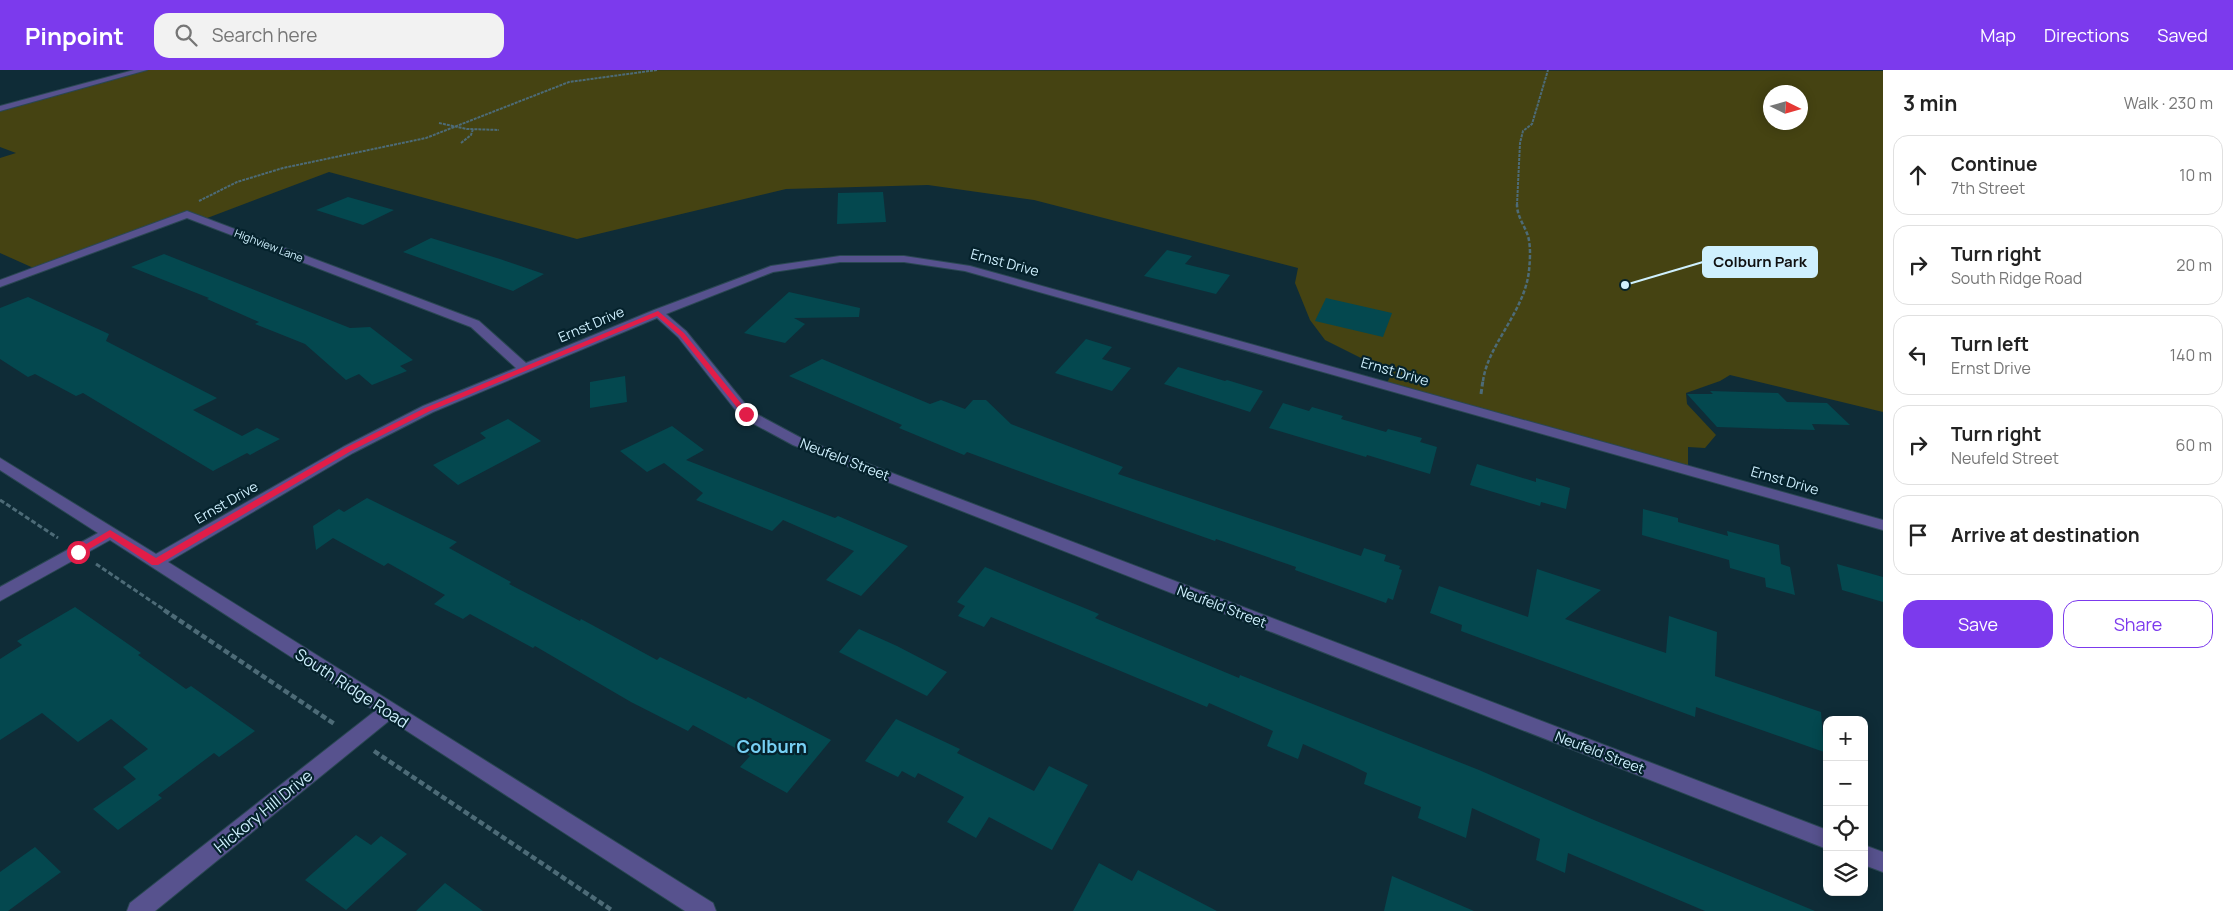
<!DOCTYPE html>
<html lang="en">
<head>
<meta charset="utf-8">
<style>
  :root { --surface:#fff; --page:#f2f2f2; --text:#222; --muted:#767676; --line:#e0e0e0; --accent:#7c3aed }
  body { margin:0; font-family:Manrope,sans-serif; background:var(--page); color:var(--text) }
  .controls { position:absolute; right:15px; bottom:15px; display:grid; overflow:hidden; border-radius:10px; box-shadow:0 2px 12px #0003 }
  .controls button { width:45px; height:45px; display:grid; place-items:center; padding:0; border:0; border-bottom:1px solid var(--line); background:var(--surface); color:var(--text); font:25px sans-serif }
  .compass { position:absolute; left:1763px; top:15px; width:45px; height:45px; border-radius:50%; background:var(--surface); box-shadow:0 2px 12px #0003; rotate:95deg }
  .stop { position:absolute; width:15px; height:15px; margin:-11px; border:4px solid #e11d48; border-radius:50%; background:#fff }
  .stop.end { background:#e11d48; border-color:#fff; box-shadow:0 1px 5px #0008 }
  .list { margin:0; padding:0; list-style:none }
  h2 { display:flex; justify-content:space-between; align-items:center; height:65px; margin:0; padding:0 20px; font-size:21px }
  h2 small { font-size:16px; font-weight:400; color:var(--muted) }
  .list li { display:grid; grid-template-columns:32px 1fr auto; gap:15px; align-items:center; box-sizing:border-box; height:80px; margin:0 10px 10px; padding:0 10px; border:1px solid var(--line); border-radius:15px }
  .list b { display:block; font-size:19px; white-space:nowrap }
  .list p { margin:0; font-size:16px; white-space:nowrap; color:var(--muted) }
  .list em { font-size:16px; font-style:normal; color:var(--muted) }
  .actions { display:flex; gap:10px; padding:15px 20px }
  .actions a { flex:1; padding:11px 0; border:1px solid var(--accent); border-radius:15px; text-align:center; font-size:18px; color:var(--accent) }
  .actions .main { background:var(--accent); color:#fff }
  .icon { flex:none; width:28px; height:28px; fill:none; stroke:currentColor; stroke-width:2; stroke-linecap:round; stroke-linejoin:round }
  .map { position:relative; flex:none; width:1883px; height:841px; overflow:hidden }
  header { display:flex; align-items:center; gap:30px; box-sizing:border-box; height:70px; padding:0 25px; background:var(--accent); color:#fff }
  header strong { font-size:24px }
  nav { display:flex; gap:28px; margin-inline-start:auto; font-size:18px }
  .search { width:350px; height:45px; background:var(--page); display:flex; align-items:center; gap:12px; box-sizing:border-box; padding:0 18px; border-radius:15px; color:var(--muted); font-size:19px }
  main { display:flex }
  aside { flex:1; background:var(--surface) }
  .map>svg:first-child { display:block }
</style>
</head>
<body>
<header>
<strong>Pinpoint</strong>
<div class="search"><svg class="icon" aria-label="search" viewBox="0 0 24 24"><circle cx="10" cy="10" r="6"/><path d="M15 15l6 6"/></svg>Search here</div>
<nav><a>Map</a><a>Directions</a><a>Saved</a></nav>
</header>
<main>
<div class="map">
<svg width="1883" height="841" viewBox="0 0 1883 841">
  <rect width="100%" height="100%" fill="#0f2c37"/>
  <path fill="#454312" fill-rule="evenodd" d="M143 0 1883 1V342L1730 305 1720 311 1686 323 1687 334 1716 365 1705 378 1688 377V400L1386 315 1394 299 1365 290 1325 270 1310 250 1295 213 1298 198 1034 130 928 115 786 119 577 169 329 102 202 150 186 144 38 200 0 183V88L16 83 0 77V39ZM1770 22H1800V52H1770Z"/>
  <path fill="#04484f" d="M883 122 886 152 837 154 838 123Z
    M348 127 394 140 363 155 316 140Z
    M431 168 500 189 544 204 513 221 403 182Z
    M1167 180 1192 186 1185 194 1230 205 1216 224 1144 206Z
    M164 184 350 258 370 257 413 290 400 296 407 301 372 315 359 304 346 310 305 274 255 254 259 252 207 229 209 228 131 197Z
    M789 222 860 238 859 247 794 248 805 254 785 273 744 263Z
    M28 227 109 264 106 271 217 328 193 340 242 366 257 358 280 369 250 385 247 383 213 401 83 323 76 326 35 304 28 307 0 289V238Z
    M1326 228 1392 243 1383 267 1315 251Z
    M1086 269 1112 277 1102 289 1131 298 1112 321 1055 303Z
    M822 289 930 334 941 330 965 339 973 330H986L1011 354 1123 397 1118 404 1361 486 1364 478 1386 485 1384 491 1400 496 1399 499 1402 500 1393 530 1388 528 1386 533 1295 500 1296 497 1216 469 1215 471 1065 418 967 382 964 385 899 358 902 355 789 306Z
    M1178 297 1225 311 1227 310 1263 321 1250 342 1164 314Z
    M625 306 627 332 590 338V312Z
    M1710 321 1778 323 1787 332 1827 333 1850 355 1812 354 1815 360 1717 357 1687 324H1713Z
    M1283 333 1309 341 1312 337 1343 346 1341 349 1386 362 1388 359 1422 368 1420 372 1437 377 1430 404 1367 385 1366 387 1269 358Z
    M508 349 541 371 458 415 433 395 486 368 480 363Z
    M672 356 704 380 686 390 835 448 838 446 908 476 861 526 826 510 854 481 783 450 772 461 696 430 703 423 664 393 647 402 620 381Z
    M1477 394 1536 412V408L1570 418 1566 439 1541 432 1540 436 1470 415Z
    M367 428 457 472 449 478 511 512 509 514 580 551 581 549 657 590 660 587 746 629 748 627 831 670 787 723 740 697 750 686 693 655 688 661 631 632 535 576 533 578 470 544 463 549 434 534 445 525 388 493 384 496 333 468 316 480 313 456 339 439 344 442Z
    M1643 439 1678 448V452L1728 466 1727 461 1779 475 1781 494 1790 497 1795 525 1766 517 1765 508 1730 498 1729 490 1642 465Z
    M1837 494 1883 507V532L1842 520Z
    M985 497 1099 544 1095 548 1239 608 1240 605 1479 700 1594 750 1815 841H1705L1568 783 1565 803 1536 790 1540 769 1472 738 1466 768 1418 748 1421 737 1364 714 1367 703 1351 695 1303 674 1298 689 1267 676 1273 661 1209 633 1207 637 991 547 984 557 958 546 965 536 957 532Z
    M1537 499 1601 520 1565 549 1666 583 1669 546 1717 562 1715 606 1821 642 1824 682 1696 637 1695 647 1461 561 1462 555 1430 543 1439 516 1528 547Z
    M75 537 141 583 138 585 186 619 191 616 255 661 219 687 214 683 158 725 162 728 118 760 93 739 136 709 123 697 148 679 111 649 78 672 42 643 0 670V589L22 575 17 571Z
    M859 559 897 576 947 602 927 626 839 582Z
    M896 649 960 679 957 683 1034 721 1049 696 1088 715 1052 780 989 747 976 768 947 752 964 727 918 703 915 708 902 701 898 707 865 691Z
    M356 765 371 775 381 766 407 784 346 840 305 810Z
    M35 777 61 802 8 841H0V802Z
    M1099 793 1132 811 1138 800 1217 841H1073Z
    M1392 806 1474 841H1384Z
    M445 813 483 841H416Z"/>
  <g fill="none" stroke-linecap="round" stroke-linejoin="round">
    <g stroke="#2a4753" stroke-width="2">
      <path id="minor" d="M187 141 479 251 526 293 654 240 771 196 840 186H904L970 196 1883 450V460L965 201 904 192H840L773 202 666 244 686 261 751 341 803 369 1827 760V779L793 375 741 347 678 267 657 248 433 342 353 383 168 492 713 833 716 841H685L390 650 155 841H127L130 833 375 641 110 470 0 531V517L98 463 0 400V388L156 484 343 377 423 336 516 298 471 257 187 148 0 217V210Z
        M1864 775 1883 782V802L1864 795Z"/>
    </g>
    <g stroke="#2a4753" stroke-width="2">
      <path id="tertiary" d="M134 0H147L0 41V36Z"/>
    </g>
    <path stroke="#4d6b77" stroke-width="2" stroke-dasharray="3 1" stroke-linecap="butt" d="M439 53 467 59 499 60
      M461 73 471 65 473 59
      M199 131 237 112 283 98 426 68 569 12 657 0
      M1517 135 1520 73 1523 61 1532 54 1548 0"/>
    <path stroke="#4d6b77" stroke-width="2.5" stroke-dasharray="4 2" stroke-linecap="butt" d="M1483 311C1488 274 1524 243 1529 201 1530 190 1531 177 1528 166 1524 154 1517 147 1517 134"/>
    <path stroke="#4d6b77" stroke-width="3" stroke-dasharray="5 2.5" stroke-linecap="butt" d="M1481 324 1483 310
      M0 430 58 468
      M96 494 166 541"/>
    <path stroke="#4d6b77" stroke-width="4.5" stroke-dasharray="6 3" stroke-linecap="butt" d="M164 540 336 655
      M374 681 613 841"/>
    <use href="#minor" fill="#57528e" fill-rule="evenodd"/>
    <use href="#tertiary" fill="#57528e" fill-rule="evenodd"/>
  </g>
  <path fill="#e11d48" d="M658 241 684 263 748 342V345H743L680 266 657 246 430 341 351 381 158 495H152L110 467 81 484 73 482 110 460 156 488 345 378 425 338Z"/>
  <g text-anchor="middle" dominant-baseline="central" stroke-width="4.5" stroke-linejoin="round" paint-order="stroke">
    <g font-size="11" fill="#cff0fe" stroke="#05222c">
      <text transform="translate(269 175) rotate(21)">Highview Lane</text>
    </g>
    <g font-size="14" fill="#cff0fe" stroke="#05222c">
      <text transform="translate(1005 192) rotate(15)">Ernst Drive</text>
      <text transform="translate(591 254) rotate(-23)">Ernst Drive</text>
      <text transform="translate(1395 301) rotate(16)">Ernst Drive</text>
      <text transform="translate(845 389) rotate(21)">Neufeld Street</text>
      <text transform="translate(1785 410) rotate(16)">Ernst Drive</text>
      <text transform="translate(226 432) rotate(-30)">Ernst Drive</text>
      <text transform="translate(1222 536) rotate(21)">Neufeld Street</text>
      <text transform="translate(1600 682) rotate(21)">Neufeld Street</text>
    </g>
    <g font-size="16" fill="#cff0fe" stroke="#05222c">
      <text transform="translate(352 618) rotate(33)">South Ridge Road</text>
      <text transform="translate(263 741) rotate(-39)">Hickory Hill Drive</text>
    </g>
    <g font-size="18" font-weight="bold" fill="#77d0f4" stroke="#05222c">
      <text x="772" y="676">Colburn</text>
    </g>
  </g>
  <path fill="none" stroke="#cff0fe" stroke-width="2" d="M1625 215L1703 192"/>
  <circle fill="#cff0fe" stroke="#05222c" stroke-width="2" cx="1625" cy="215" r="5"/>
  <rect fill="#cff0fe" stroke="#cff0fe" stroke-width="2" x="1703" y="177" width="114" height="30" rx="5"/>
  <g font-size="15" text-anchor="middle" font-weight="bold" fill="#111">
    <text x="1760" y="197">Colburn Park</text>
  </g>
</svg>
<div class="controls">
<button>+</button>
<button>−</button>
<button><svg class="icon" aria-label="locate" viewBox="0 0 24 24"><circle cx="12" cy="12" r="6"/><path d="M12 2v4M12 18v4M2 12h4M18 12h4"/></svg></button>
<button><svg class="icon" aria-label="layers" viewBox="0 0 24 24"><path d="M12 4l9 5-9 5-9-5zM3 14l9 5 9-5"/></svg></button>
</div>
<svg class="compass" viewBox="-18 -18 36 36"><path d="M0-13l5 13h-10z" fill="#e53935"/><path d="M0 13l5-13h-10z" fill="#767676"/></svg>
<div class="stop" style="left:78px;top:482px"></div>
<div class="stop end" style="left:746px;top:344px"></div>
</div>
<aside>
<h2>3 min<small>Walk · 230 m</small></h2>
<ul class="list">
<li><svg class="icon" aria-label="ahead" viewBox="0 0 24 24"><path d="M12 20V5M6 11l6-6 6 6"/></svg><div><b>Continue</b><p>7th Street</p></div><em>10 m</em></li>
<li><svg class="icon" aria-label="right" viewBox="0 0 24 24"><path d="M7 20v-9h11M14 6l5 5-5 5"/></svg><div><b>Turn right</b><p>South Ridge Road</p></div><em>20 m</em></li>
<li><svg class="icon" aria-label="left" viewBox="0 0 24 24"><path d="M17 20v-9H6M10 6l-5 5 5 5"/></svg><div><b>Turn left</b><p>Ernst Drive</p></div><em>140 m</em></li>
<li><svg class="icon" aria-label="right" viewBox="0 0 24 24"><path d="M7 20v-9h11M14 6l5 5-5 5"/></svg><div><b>Turn right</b><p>Neufeld Street</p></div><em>60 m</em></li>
<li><svg class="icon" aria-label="arrive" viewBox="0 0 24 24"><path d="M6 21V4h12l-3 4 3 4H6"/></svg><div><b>Arrive at destination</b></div></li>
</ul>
<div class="actions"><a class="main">Save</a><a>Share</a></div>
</aside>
</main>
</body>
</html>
